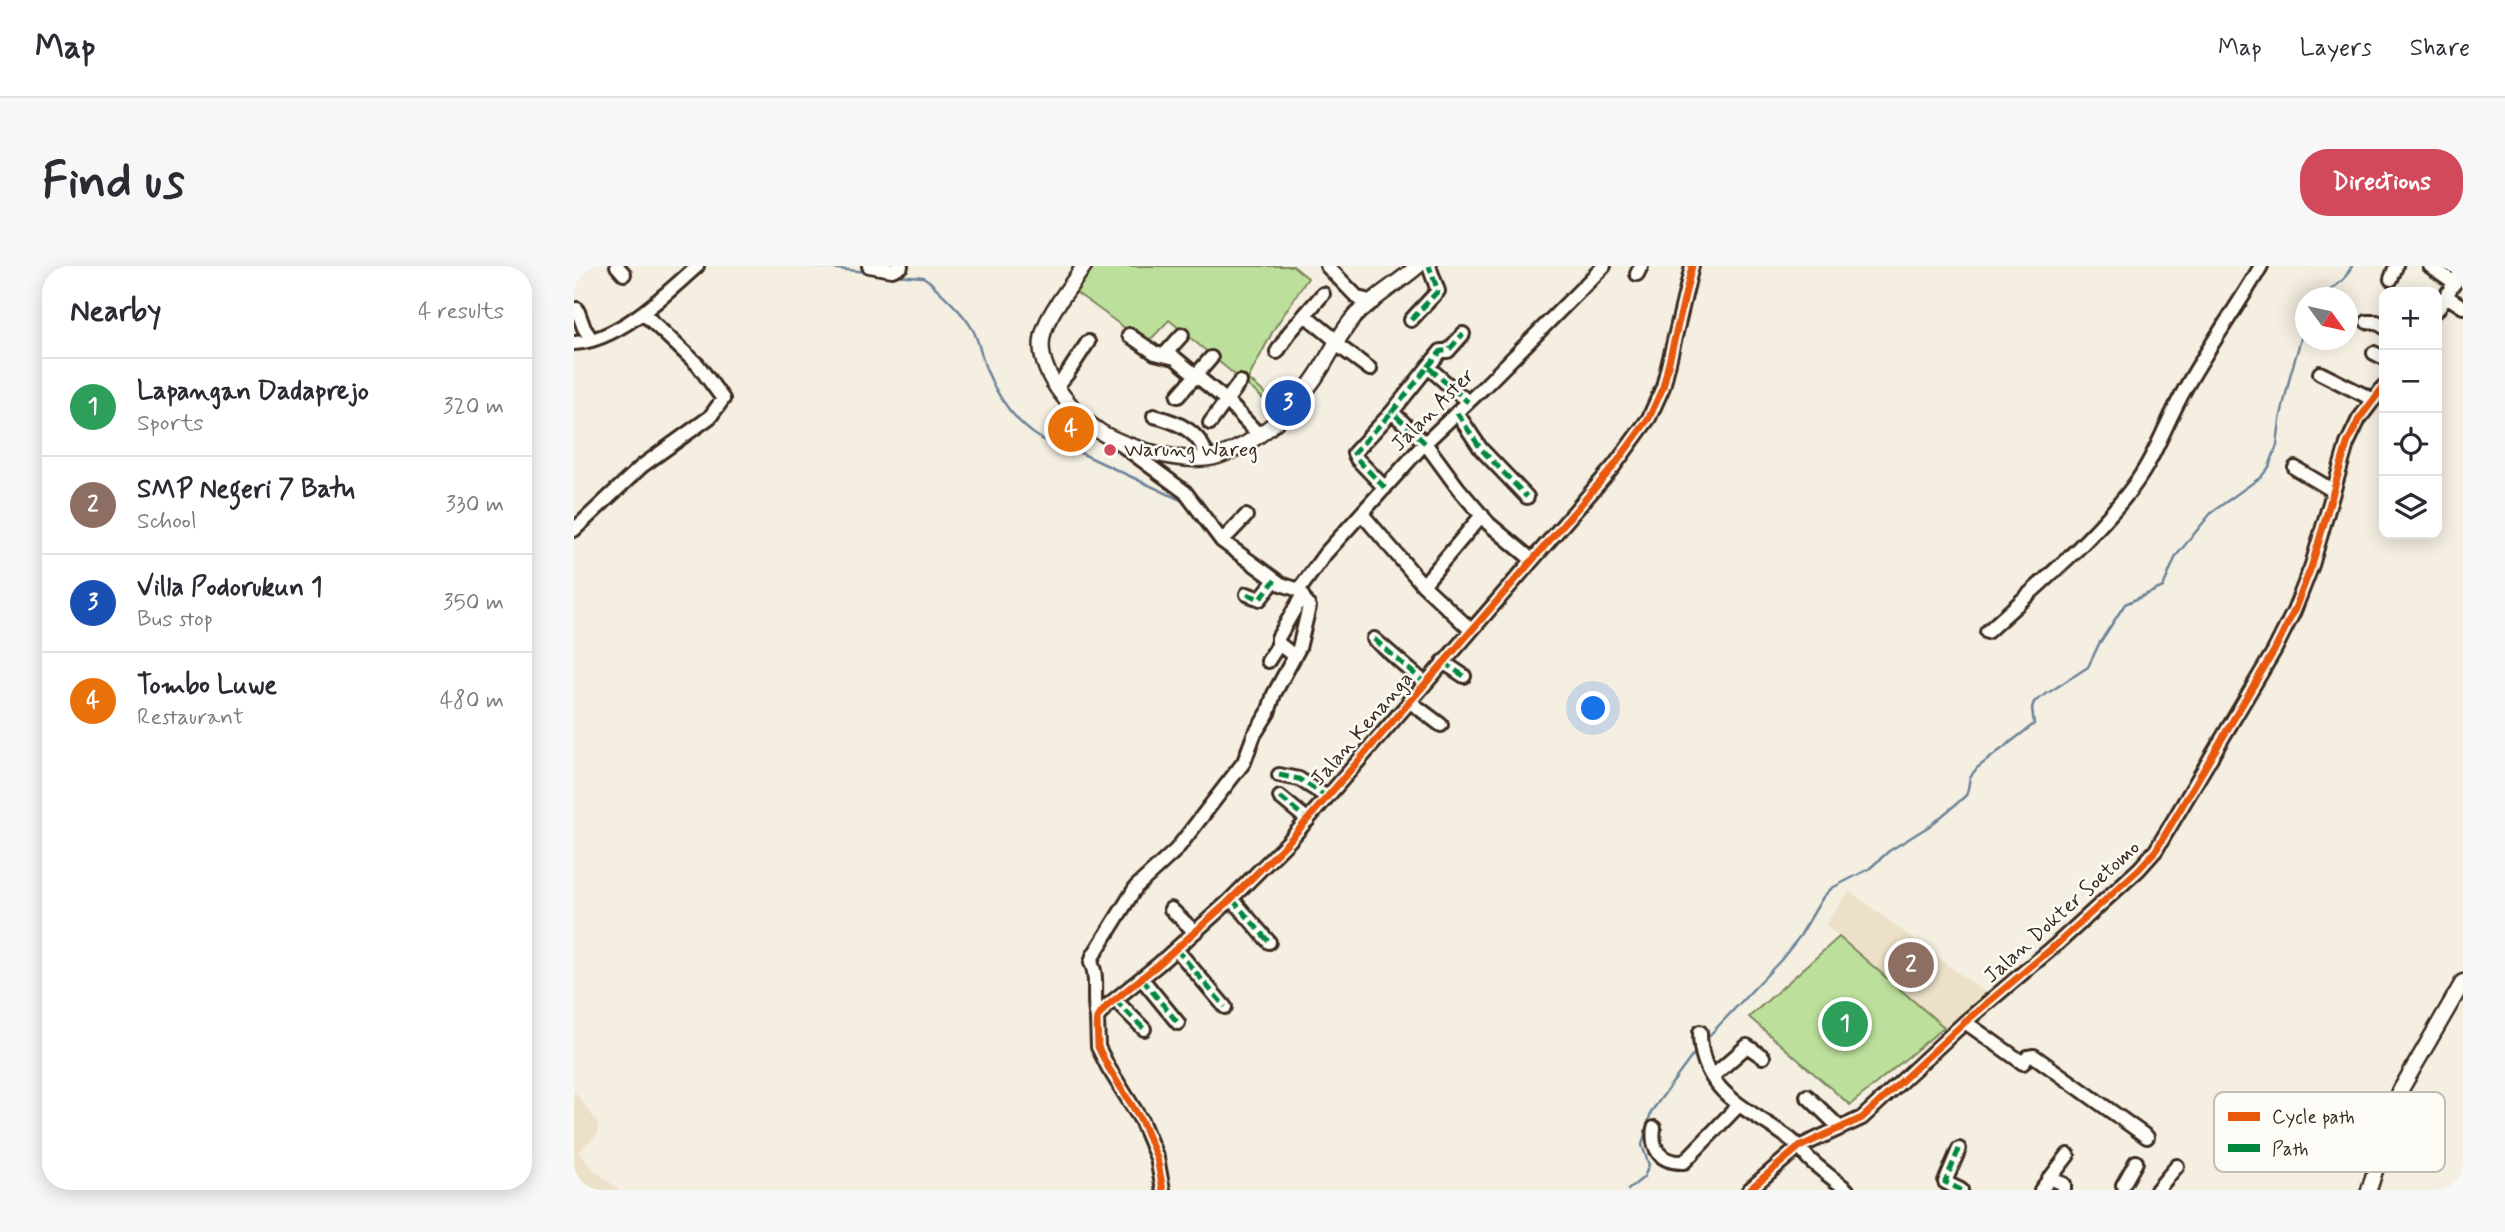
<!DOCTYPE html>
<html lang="en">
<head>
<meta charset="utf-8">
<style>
  :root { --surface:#fff; --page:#f7f7f7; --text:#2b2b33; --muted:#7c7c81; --line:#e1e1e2; --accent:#d1495b }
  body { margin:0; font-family:Mynerve,sans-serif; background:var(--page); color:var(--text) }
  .controls { position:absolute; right:21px; top:21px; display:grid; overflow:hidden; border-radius:14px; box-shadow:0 4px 18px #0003 }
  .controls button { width:63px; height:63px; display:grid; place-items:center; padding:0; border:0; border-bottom:2px solid var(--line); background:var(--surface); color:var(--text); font:35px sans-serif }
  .compass { position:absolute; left:1721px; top:21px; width:63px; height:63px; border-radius:50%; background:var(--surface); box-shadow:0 4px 18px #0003; rotate:123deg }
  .you { position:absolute; left:1020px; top:443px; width:24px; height:24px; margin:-18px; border:5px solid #fff; border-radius:50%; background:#1a73e8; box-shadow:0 0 0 10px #1a73e833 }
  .badge { display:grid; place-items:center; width:46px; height:46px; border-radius:50%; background:var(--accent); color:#fff; font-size:23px; font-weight:700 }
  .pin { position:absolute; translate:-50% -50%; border:4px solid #fff; box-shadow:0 2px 7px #0006 }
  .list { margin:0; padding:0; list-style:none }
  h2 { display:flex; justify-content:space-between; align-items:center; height:91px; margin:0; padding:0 28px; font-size:30px }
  h2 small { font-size:23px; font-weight:400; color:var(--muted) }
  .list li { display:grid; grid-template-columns:46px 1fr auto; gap:21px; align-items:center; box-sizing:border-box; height:98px; padding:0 28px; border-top:2px solid var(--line) }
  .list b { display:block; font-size:26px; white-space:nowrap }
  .list p { margin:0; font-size:23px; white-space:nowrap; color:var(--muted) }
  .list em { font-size:23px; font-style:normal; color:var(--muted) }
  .icon { flex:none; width:38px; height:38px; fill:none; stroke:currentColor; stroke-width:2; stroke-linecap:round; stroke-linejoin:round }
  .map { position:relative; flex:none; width:1889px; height:924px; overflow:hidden; border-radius:28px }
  header { display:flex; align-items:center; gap:42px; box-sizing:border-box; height:98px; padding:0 35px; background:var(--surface); border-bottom:2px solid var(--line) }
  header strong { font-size:33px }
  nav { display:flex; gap:38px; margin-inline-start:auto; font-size:24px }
  .intro { display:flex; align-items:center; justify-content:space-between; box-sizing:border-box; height:168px; padding:0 42px }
  h1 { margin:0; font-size:49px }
  .button { padding:18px 32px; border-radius:28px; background:var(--accent); color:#fff; font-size:24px; font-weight:700 }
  main { display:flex; gap:42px; padding:0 42px }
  aside { flex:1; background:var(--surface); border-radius:28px; box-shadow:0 4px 18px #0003 }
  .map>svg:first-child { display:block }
</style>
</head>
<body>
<header>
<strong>Map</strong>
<nav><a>Map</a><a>Layers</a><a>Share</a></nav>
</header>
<div class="intro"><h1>Find us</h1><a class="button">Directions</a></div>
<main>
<aside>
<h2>Nearby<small>4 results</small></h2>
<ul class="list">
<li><span class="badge" style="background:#2e9e5b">1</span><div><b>Lapangan Dadaprejo</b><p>Sports</p></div><em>320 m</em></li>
<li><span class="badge" style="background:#8d6e63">2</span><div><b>SMP Negeri 7 Batu</b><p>School</p></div><em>330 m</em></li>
<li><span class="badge" style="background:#1a4fb4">3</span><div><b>Villa Podorukun 1</b><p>Bus stop</p></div><em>350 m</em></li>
<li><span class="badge" style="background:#e8710a">4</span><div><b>Tombo Luwe</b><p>Restaurant</p></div><em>480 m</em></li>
</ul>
</aside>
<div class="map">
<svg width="1889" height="924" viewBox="0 0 1889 924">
  <rect width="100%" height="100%" fill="#f5efe2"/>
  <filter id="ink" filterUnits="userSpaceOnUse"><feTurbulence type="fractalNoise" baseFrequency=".0143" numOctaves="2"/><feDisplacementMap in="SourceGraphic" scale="14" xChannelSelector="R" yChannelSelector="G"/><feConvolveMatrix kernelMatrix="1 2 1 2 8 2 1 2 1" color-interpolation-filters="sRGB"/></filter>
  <g filter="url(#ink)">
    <path fill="#ece0c8" d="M1275 625 1413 728 1370 761 1251 659Z
      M0 825 24 857V868L4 886 21 905 45 924H0Z"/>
    <path fill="#bce09b" stroke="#7c855c" stroke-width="2" d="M514 0H719L734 12 700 63 674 113 704 138 699 143 685 129 595 54 579 71 571 76C546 60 523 40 498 24Z
      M1265 671 1370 761 1276 839 1175 751Z"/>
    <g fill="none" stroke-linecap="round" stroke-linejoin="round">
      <path stroke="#6c8498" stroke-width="2.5" d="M236 0 302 7
        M319 9 349 11 355 15C369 29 389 46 399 64 406 77 407 92 413 105 427 140 458 179 498 183L611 236
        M1747 32 1770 13 1778 0
        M1130 775 1207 694 1226 670 1249 631 1258 622 1295 603 1315 585 1357 559 1387 534 1393 528 1396 511 1403 502 1460 458 1458 442 1460 436 1514 401 1525 378 1551 338 1589 321 1602 290 1638 246 1687 211 1695 201 1703 179 1706 154 1716 110 1731 59
        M1054 924 1070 911 1075 899 1068 879 1077 846 1124 782"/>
      <g stroke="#3b2a1e" stroke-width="18">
        <path id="minor" d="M43 0 50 8
          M295 0 318 4 327 0
          M753 0 784 32 799 36
          M1856 0 1881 17
          M1063 8 1067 0
          M1817 13 1822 0
          M1872 30 1889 41
          M3 43 10 62 18 74
          M1863 44 1889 3
          M731 49 764 76
          M837 54 864 25 855 0
          M1793 56H1803L1810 61
          M555 69 581 87 601 92 653 135 685 169
          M0 77C44 75 92 28 123 0
          M762 78 796 103
          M703 86 715 67 749 28
          M1800 87 1810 92
          M591 88 608 69
          M854 101 867 85H874L889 68
          M1746 107 1800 134
          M482 121 493 108 514 76
          M604 130 637 92
          M894 136 854 101 818 146 851 177 884 222 915 258 957 293
          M883 147 907 183 953 231
          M580 150C604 156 627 166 633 192
          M636 157 666 116
          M545 177 611 226 648 275 707 318 725 324
          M1721 202 1758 224
          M811 222 783 193 780 187 818 146
          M788 248 849 319 897 364
          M0 264 68 200 136 151 149 133 124 99 69 47
          M648 275 672 250
          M849 319 908 249
          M725 324 751 288 850 178 911 120 1030 0
          M673 328 686 333 701 314
          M1413 366C1463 320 1517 276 1558 222 1581 192 1592 156 1611 123 1634 81 1663 42 1687 0
          M800 373 851 417
          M720 390 704 377V372L728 330
          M694 395 705 378
          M869 396 890 410
          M835 435 867 459
          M705 509 725 513 753 531
          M706 531 734 554
          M658 633 695 676
          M597 643 621 666
          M602 683 651 741
          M568 713 604 757
          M541 734 570 763
          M523 752C518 735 525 709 517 697L519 690 562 621 602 584 670 496 680 469 694 447 700 428 725 382 735 341 725 324
          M1391 756 1449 797 1454 791 1460 790 1573 871
          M1126 766C1126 828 1175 842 1216 873 1224 879 1229 886 1235 893 1247 904 1261 914 1273 924
          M1139 810 1173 780 1189 791
          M1233 830 1266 862
          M1773 844 1814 860
          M1080 862C1077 883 1086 897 1110 896L1164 840
          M1385 883 1371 916 1387 924
          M1475 912 1490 918V924
          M1549 919 1562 896
          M589 924 583 892 567 854 534 801 524 781 523 752 533 740 585 698 653 637 715 575 1040 200 1075 152 1089 121 1118 0
          M1175 924 1225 881 1288 852 1391 756 1483 678 1565 603 1582 584 1700 385 1720 345 1738 299 1773 178 1785 153 1810 120
          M1467 924 1494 889
          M1583 924 1603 900"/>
      </g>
      <g stroke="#3b2a1e" stroke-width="19">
        <path id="major" d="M510 0C477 50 445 74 489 130 515 164 535 174 576 186 595 191 624 196 644 190 681 179 716 147 738 116 754 95 764 68 782 49 800 31 824 17 844 0
          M1795 924 1826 825 1889 716"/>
      </g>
      <use href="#minor" stroke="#fdfcf7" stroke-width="12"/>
      <use href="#major" stroke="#fdfcf7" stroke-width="14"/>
      <path stroke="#00873e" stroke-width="5" stroke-dasharray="10 5" stroke-linecap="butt" d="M837 54 864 25 855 0
        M854 101 867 85H874L889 68
        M883 147 907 183 953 231
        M851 177 818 146 854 101 894 136
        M811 222 783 193 780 187 818 146
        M673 328 686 333 701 314
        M800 373 851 417
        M869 396 890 410
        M705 509 725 513 753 531
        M706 531 734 554
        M658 633 695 676
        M602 683 651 741
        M568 713 604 757
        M541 734 570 763
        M1385 883 1371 916 1387 924"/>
      <g stroke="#fdfcf7" stroke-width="11">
        <path id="cycleway" d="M589 924 583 892 567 854 534 801 524 781 523 752 533 740 585 698 653 637 715 575 1040 200 1075 152 1089 121 1118 0
          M1175 924 1225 881 1288 852 1391 756 1483 678 1565 603 1582 584 1700 385 1720 345 1738 299 1773 178 1785 153 1810 120"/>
      </g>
      <use href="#cycleway" stroke="#e8590c" stroke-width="7"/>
    </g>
  </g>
  <circle fill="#d1495b" stroke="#fdfcf7" stroke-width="2.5" cx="536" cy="184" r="7"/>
  <g text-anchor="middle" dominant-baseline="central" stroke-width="5" stroke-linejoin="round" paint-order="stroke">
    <g font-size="21" fill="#3b2a1e" stroke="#fdfcf7">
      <text transform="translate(859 144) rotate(-45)">Jalan Aster</text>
      <text transform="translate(788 463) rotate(-49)">Jalan Kenanga</text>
      <text transform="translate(1488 646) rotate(-42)">Jalan Dokter Soetomo</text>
    </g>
    <g font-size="21" fill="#3b2a1e" stroke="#fdfcf7" text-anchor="start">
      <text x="550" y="184">Warung Wareg</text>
    </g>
  </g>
  <rect x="1640" y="826" width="231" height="80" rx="10" fill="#fdfcf7" stroke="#c3bdb6" stroke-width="2"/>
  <rect x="1654" y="846" width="32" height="9" fill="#e8590c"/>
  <rect x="1654" y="878" width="32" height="8" fill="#00873e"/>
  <g font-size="19" fill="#3b2a1e">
    <text x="1698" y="857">Cycle path</text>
    <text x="1698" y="889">Path</text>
  </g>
</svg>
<div class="controls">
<button>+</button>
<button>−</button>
<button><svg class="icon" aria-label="locate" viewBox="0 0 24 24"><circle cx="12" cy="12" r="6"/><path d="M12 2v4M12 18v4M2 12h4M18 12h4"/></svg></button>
<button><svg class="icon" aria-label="layers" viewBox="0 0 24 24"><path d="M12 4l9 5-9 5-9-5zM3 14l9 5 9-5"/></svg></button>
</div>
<svg class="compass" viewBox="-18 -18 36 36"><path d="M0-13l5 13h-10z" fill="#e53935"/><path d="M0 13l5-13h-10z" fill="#7c7c81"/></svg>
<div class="you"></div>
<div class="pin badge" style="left:1271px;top:758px;background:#2e9e5b">1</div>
<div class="pin badge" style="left:1337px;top:699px;background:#8d6e63">2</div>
<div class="pin badge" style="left:714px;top:137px;background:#1a4fb4">3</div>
<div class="pin badge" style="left:497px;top:163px;background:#e8710a">4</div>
</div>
</main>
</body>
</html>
